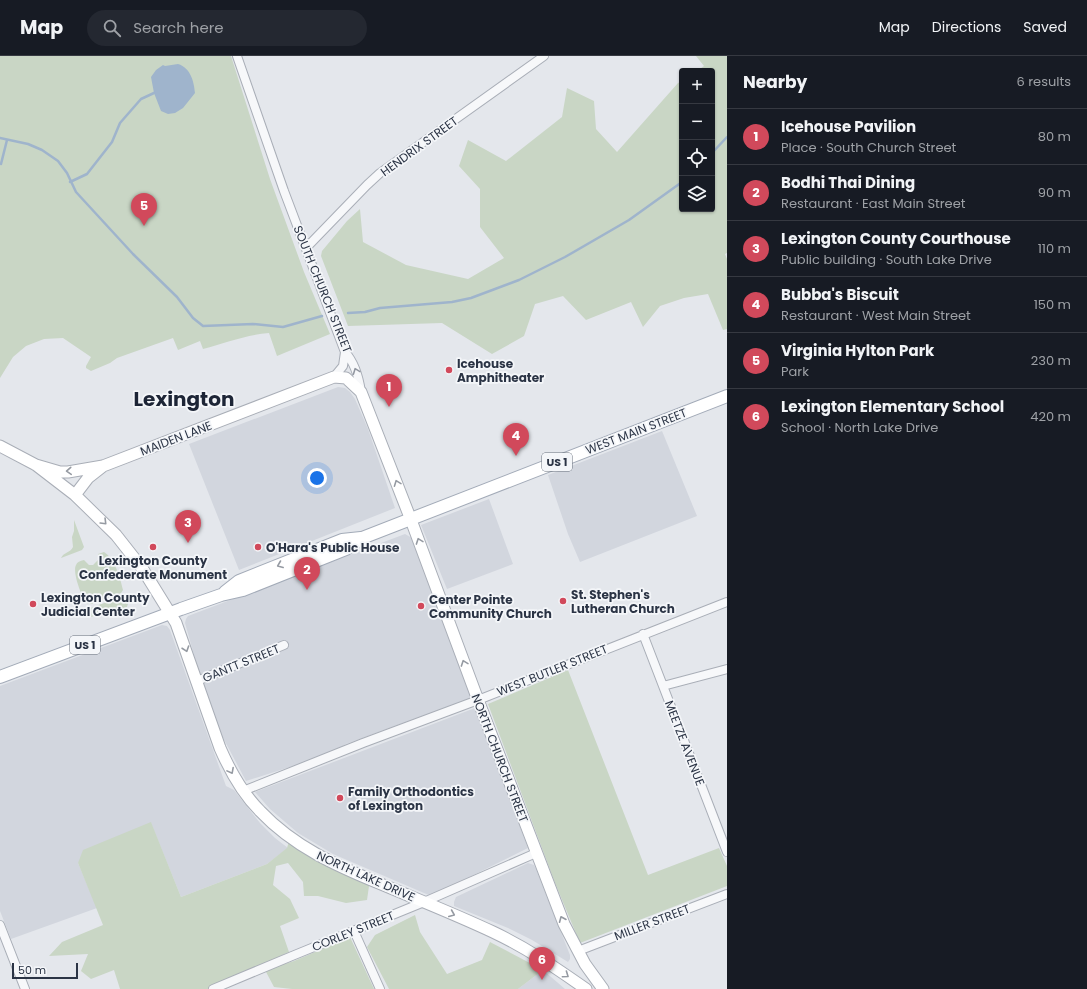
<!DOCTYPE html>
<html lang="en">
<head>
<meta charset="utf-8">
<style>
  :root { --surface:#171b24; --page:#242831; --text:#f1f3f6; --muted:#9ea1a6; --line:#363941; --accent:#d1495b }
  body { margin:0; font-family:Poppins,sans-serif; background:var(--page); color:var(--text) }
  .controls { position:absolute; right:12px; top:12px; display:grid; overflow:hidden; border-radius:4px; box-shadow:0 1px 3px #0004 }
  .controls button { width:36px; height:36px; display:grid; place-items:center; padding:0; border:0; border-bottom:1px solid var(--line); background:var(--surface); color:var(--text); font:20px sans-serif }
  .scale { position:absolute; left:12px; bottom:10px; width:66px; box-sizing:border-box; padding-left:4px; border:2px solid #2b3445; border-top:0; font-size:11px; line-height:14px; white-space:nowrap; color:#2b3445; -webkit-text-stroke:3px #f4f6f9; paint-order:stroke }
  .you { position:absolute; left:317px; top:422px; width:14px; height:14px; margin:-10px; border:3px solid #fff; border-radius:50%; background:#1a73e8; box-shadow:0 0 0 6px #1a73e833 }
  .badge { display:grid; place-items:center; width:26px; height:26px; border-radius:50%; background:var(--accent); color:#fff; font-size:13px; font-weight:700 }
  .pin { position:absolute; translate:-50% -33px; filter:drop-shadow(0 1px 2px #0008) }
  .pin::after { content:''; position:absolute; top:21px; width:14px; height:12px; background:inherit; clip-path:polygon(0 0,100% 0,50% 100%) }
  .list { margin:0; padding:0; list-style:none }
  h2 { display:flex; justify-content:space-between; align-items:center; height:52px; margin:0; padding:0 16px; font-size:17px }
  h2 small { font-size:13px; font-weight:400; color:var(--muted) }
  .list li { display:grid; grid-template-columns:26px 1fr auto; gap:12px; align-items:center; box-sizing:border-box; height:56px; padding:0 16px; border-top:1px solid var(--line) }
  .list b { display:block; font-size:15px; white-space:nowrap }
  .list p { margin:0; font-size:13px; white-space:nowrap; color:var(--muted) }
  .list em { font-size:13px; font-style:normal; color:var(--muted) }
  .icon { flex:none; width:22px; height:22px; fill:none; stroke:currentColor; stroke-width:2; stroke-linecap:round; stroke-linejoin:round }
  .map { position:relative; flex:none; width:727px; height:933px; overflow:hidden }
  header { display:flex; align-items:center; gap:24px; box-sizing:border-box; height:56px; padding:0 20px; background:var(--surface); border-bottom:1px solid var(--line) }
  header strong { font-size:19px }
  nav { display:flex; gap:22px; margin-inline-start:auto; font-size:14px }
  .search { width:280px; height:36px; background:var(--page); display:flex; align-items:center; gap:10px; box-sizing:border-box; padding:0 14px; border-radius:22px; color:var(--muted); font-size:15px }
  main { display:flex }
  aside { flex:1; background:var(--surface) }
  .map>svg:first-child { display:block }
</style>
</head>
<body>
<header>
<strong>Map</strong>
<div class="search"><svg class="icon" aria-label="search" viewBox="0 0 24 24"><circle cx="10" cy="10" r="6"/><path d="M15 15l6 6"/></svg>Search here</div>
<nav><a>Map</a><a>Directions</a><a>Saved</a></nav>
</header>
<main>
<div class="map">
<svg width="727" height="933" viewBox="0 0 727 933">
  <rect width="100%" height="100%" fill="#e4e7ec"/>
  <path fill="#d2d6de" d="M338 331 345 332 350 336 355 343 368 373 395 452 239 514 189 388Z
    M662 375 697 460 580 506 568 478 548 419Z
    M489 443 513 508 447 533 421 469Z
    M405 478 412 482 471 642 346 688 337 694 312 704 246 725 221 678 203 631 185 567 186 563 188 560Z
    M162 569 167 570 170 574 226 730 234 734 260 767 275 782 288 792 267 808 181 841 151 767 78 807 97 852 11 883 0 855V630Z
    M475 652 528 792 431 840 333 798 298 777 270 753 255 736Z
    M528 807 534 809 536 813 570 899V903L568 906 532 884 508 872 454 850V846L456 841Z
    M543 914 565 933H518Z"/>
  <path fill="#c9d6c5" d="M0 0H231L270 123 304 216 330 278 277 300 269 277C246 279 225 287 203 293L200 285 178 294 173 282 117 302 110 307 91 315 86 312V310L91 301 63 282 44 283 26 290 13 301 0 322Z
    M696 0H727V197L725 198 727 203V273L723 274 708 238 684 242 660 250 643 271 631 246 586 264 563 240 535 248 524 280 492 298 442 267 348 270 321 200 322 195 347 165 360 153 363 186 406 209 468 223 504 202 480 171V133L459 110 468 84 506 105 562 61 567 32 594 45 596 73 617 96 678 27 682 25V153H712V15H697L704 10Z
    M74 464 84 491 82 494 61 502C64 496 70 497 73 491L72 481 74 475Z
    M104 496C115 503 120 521 123 534L121 537 91 548 86 547C82 541 72 516 76 509 77 506 80 505 84 504L89 509H93L98 504V498Z
    M127 539 134 541 129 544 127 551 116 557 105 559 100 558 91 561 89 554 90 552Z
    M568 614 648 819 719 792 727 810V830L580 887 555 827 488 648Z
    M151 766 181 841 267 808 287 792 290 782 370 823 367 844 346 847 318 840H304L303 826 288 807 276 810 273 829 290 843 299 862 280 870 289 896 209 933H120L114 914 91 923 81 915 88 898 49 900 62 886 103 869 78 807 83 794Z
    M415 859 420 876 447 918 482 904 490 886 543 914 518 933H389L367 891 375 879Z
    M350 881 374 933H292L274 931 265 914 294 905Z"/>
  <path fill="#9fb4cc" d="M178 8C191 12 194 26 195 37L183 52 175 57 168 58 161 55 154 37 151 21 156 14 163 9 165 10Z"/>
  <g fill="none" stroke-linecap="round" stroke-linejoin="round">
    <path stroke="#9fb4cc" stroke-width="2.5" d="M0 82 28 88 42 94 58 105 67 117 76 136 133 198 177 241 193 262 203 270 253 268 283 271 322 260
      M712 97 727 81
      M1 108 7 84
      M70 126 87 118 112 86 120 67 141 43 154 37
      M348 257 365 256 380 252 452 246 471 242 519 224 565 201 629 164 682 126"/>
    <g stroke="#a9aeb7" stroke-width="10">
      <path id="minor" d="M237 0 284 135 345 296C355 307 359 322 361 336
        M306 192 367 129 380 117 544 0
        M334 321 343 310 345 296
        M643 578 727 796
        M197 625 284 589
        M663 630 727 613
        M243 735 363 687 478 644 727 546
        M0 869 25 933
        M354 875 380 933
        M578 895 727 838
        M213 933 292 900 424 846 536 797"/>
    </g>
    <g stroke="#a9aeb7" stroke-width="13">
      <path id="secondary" d="M0 390 36 409 75 439 116 479 142 512 176 567 220 692C230 715 242 737 260 755 294 791 337 810 381 828 419 844 457 859 493 876 527 892 556 912 586 933
        M36 409 60 416H68L103 410 334 321 346 322 361 336 411 464 478 644 564 868 585 908 603 933
        M75 439 88 422 102 411"/>
    </g>
    <g stroke="#a3abb8" stroke-width="14">
      <path id="primary" d="M225 536 239 525 342 484 361 482
        M0 621 181 553 221 539 243 534 346 493 362 482 727 340"/>
    </g>
    <use href="#minor" stroke="#f7f8fa" stroke-width="8"/>
    <use href="#secondary" stroke="#fff" stroke-width="11"/>
    <use href="#primary" stroke="#fff" stroke-width="12"/>
  </g>
  <defs><path id="oneway-chevron" d="M-2-3.5L2.5 0L-2 3.5" fill="none" stroke-width="1.6" stroke-linecap="round" stroke-linejoin="round"/></defs>
  <use stroke="#9196a0" href="#oneway-chevron" transform="translate(356 315) rotate(-111)"/>
  <g stroke="#959aa2">
    <use href="#oneway-chevron" transform="translate(69 415) rotate(176)"/>
    <use href="#oneway-chevron" transform="translate(397 427) rotate(-111)"/>
    <use href="#oneway-chevron" transform="translate(104 466) rotate(45)"/>
    <use href="#oneway-chevron" transform="translate(419 485) rotate(-110)"/>
    <use href="#oneway-chevron" transform="translate(280 509) rotate(158)"/>
    <use href="#oneway-chevron" transform="translate(186 593) rotate(71)"/>
    <use href="#oneway-chevron" transform="translate(464 607) rotate(-110)"/>
    <use href="#oneway-chevron" transform="translate(231 715) rotate(62)"/>
    <use href="#oneway-chevron" transform="translate(452 858) rotate(23)"/>
    <use href="#oneway-chevron" transform="translate(562 863) rotate(-113)"/>
    <use href="#oneway-chevron" transform="translate(566 919) rotate(35)"/>
  </g>
  <g fill="#d1495b" stroke="#f4f6f9" stroke-width="1.5">
    <circle cx="449" cy="314" r="4"/>
    <circle cx="153" cy="491" r="4"/>
    <circle cx="258" cy="491" r="4"/>
    <circle cx="563" cy="545" r="4"/>
    <circle cx="33" cy="548" r="4"/>
    <circle cx="421" cy="550" r="4"/>
    <circle cx="340" cy="742" r="4"/>
  </g>
  <g text-anchor="middle" dominant-baseline="central" stroke-width="3.5" stroke-linejoin="round" paint-order="stroke">
    <g fill="#f4f6f9" stroke="#676e7b" stroke-width="1">
      <rect x="542" y="397" width="30" height="18" rx="3"/>
      <rect x="70" y="580" width="30" height="18" rx="3"/>
    </g>
    <g font-size="11" font-weight="bold" fill="#2b3445">
      <text x="557" y="406">US 1</text>
      <text x="85" y="589">US 1</text>
    </g>
    <g font-size="12" fill="#2b3445" stroke="#f4f6f9">
      <text transform="translate(419 90) rotate(-36)">HENDRIX STREET</text>
      <text transform="translate(323 233) rotate(68)">SOUTH CHURCH STREET</text>
      <text transform="translate(636 375) rotate(-21)">WEST MAIN STREET</text>
      <text transform="translate(176 382) rotate(-21)">MAIDEN LANE</text>
      <text transform="translate(241 607) rotate(-22)">GANTT STREET</text>
      <text transform="translate(552 614) rotate(-22)">WEST BUTLER STREET</text>
      <text transform="translate(685 687) rotate(69)">MEETZE AVENUE</text>
      <text transform="translate(500 702) rotate(69)">NORTH CHURCH STREET</text>
      <text transform="translate(366 820) rotate(24)">NORTH LAKE DRIVE</text>
      <text transform="translate(652 866) rotate(-21)">MILLER STREET</text>
      <text transform="translate(353 875) rotate(-22)">CORLEY STREET</text>
    </g>
    <g font-size="12" font-weight="bold" fill="#2b3445" stroke="#f4f6f9" text-anchor="start">
      <text x="457" y="307">Icehouse<tspan x="457" dy="14">Amphitheater</tspan></text>
      <text x="266" y="491">O'Hara's Public House</text>
      <text x="153" y="504" text-anchor="middle">Lexington County<tspan x="153" dy="14">Confederate Monument</tspan></text>
      <text x="571" y="538">St. Stephen's<tspan x="571" dy="14">Lutheran Church</tspan></text>
      <text x="41" y="541">Lexington County<tspan x="41" dy="14">Judicial Center</tspan></text>
      <text x="429" y="543">Center Pointe<tspan x="429" dy="14">Community Church</tspan></text>
      <text x="348" y="735">Family Orthodontics<tspan x="348" dy="14">of Lexington</tspan></text>
    </g>
    <g font-size="20" font-weight="bold" fill="#1d2536" stroke="#f4f6f9">
      <text x="184" y="343">Lexington</text>
    </g>
  </g>
</svg>
<div class="controls">
<button>+</button>
<button>−</button>
<button><svg class="icon" aria-label="locate" viewBox="0 0 24 24"><circle cx="12" cy="12" r="6"/><path d="M12 2v4M12 18v4M2 12h4M18 12h4"/></svg></button>
<button><svg class="icon" aria-label="layers" viewBox="0 0 24 24"><path d="M12 4l9 5-9 5-9-5zM3 14l9 5 9-5"/></svg></button>
</div>
<div class="scale">50 m</div>
<div class="you"></div>
<div class="pin badge" style="left:389px;top:351px">1</div>
<div class="pin badge" style="left:307px;top:534px">2</div>
<div class="pin badge" style="left:188px;top:487px">3</div>
<div class="pin badge" style="left:516px;top:400px">4</div>
<div class="pin badge" style="left:144px;top:170px">5</div>
<div class="pin badge" style="left:542px;top:924px">6</div>
</div>
<aside>
<h2>Nearby<small>6 results</small></h2>
<ul class="list">
<li><span class="badge">1</span><div><b>Icehouse Pavilion</b><p>Place · South Church Street</p></div><em>80 m</em></li>
<li><span class="badge">2</span><div><b>Bodhi Thai Dining</b><p>Restaurant · East Main Street</p></div><em>90 m</em></li>
<li><span class="badge">3</span><div><b>Lexington County Courthouse</b><p>Public building · South Lake Drive</p></div><em>110 m</em></li>
<li><span class="badge">4</span><div><b>Bubba's Biscuit</b><p>Restaurant · West Main Street</p></div><em>150 m</em></li>
<li><span class="badge">5</span><div><b>Virginia Hylton Park</b><p>Park</p></div><em>230 m</em></li>
<li><span class="badge">6</span><div><b>Lexington Elementary School</b><p>School · North Lake Drive</p></div><em>420 m</em></li>
</ul>
</aside>
</main>
</body>
</html>
